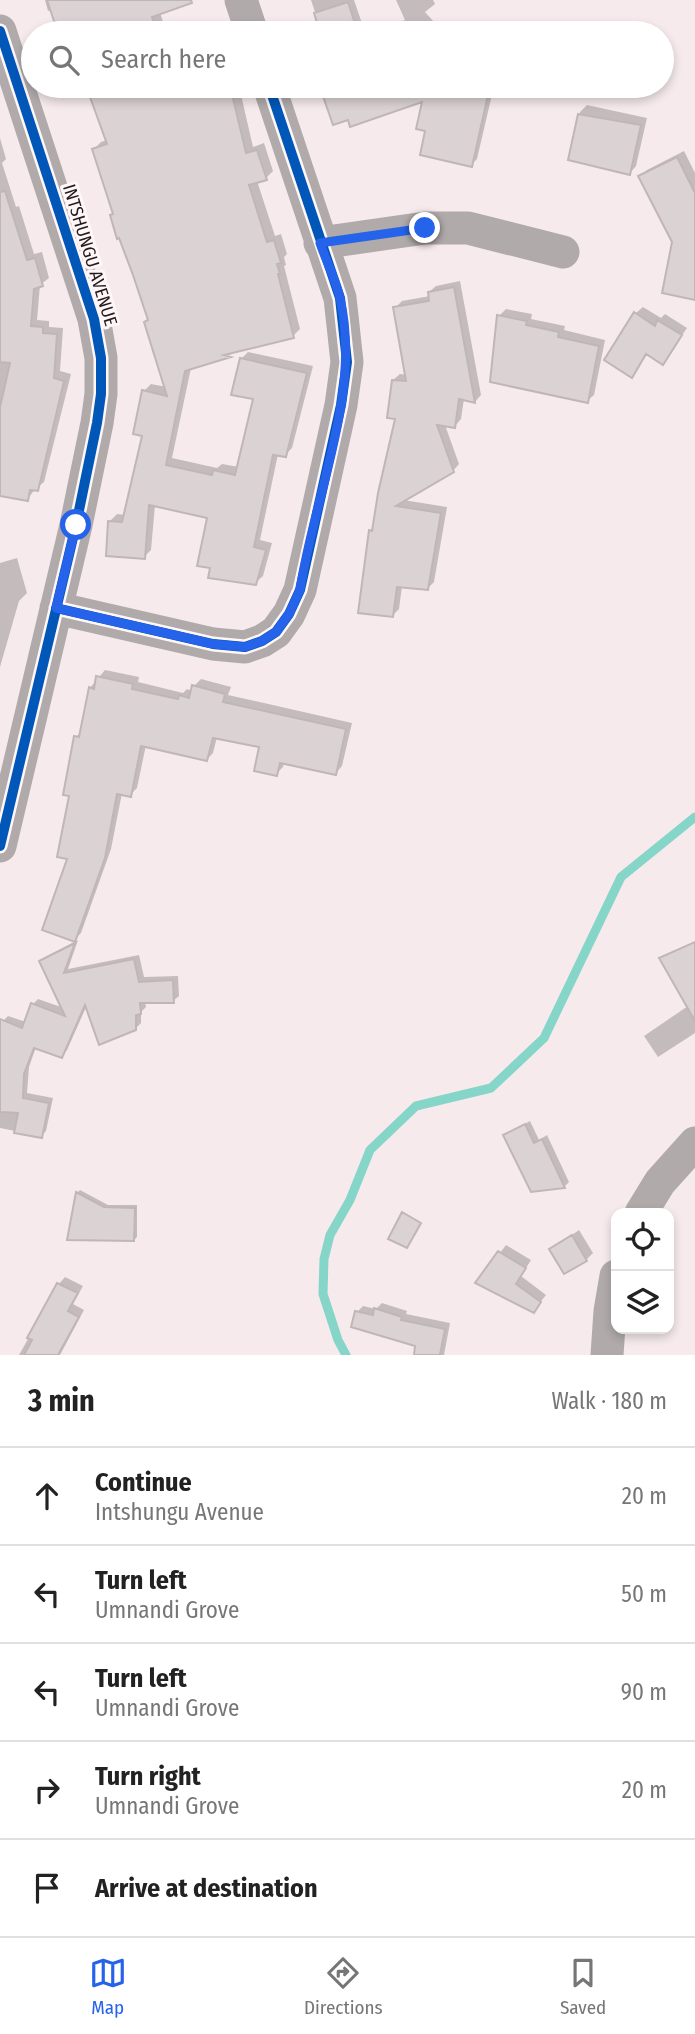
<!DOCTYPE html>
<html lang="en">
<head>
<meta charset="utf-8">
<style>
  :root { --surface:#fff; --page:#f6f6f6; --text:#222; --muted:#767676; --line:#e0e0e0; --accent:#2563eb }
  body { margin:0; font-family:"Fira Sans Condensed",sans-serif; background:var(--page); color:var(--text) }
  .controls { position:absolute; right:21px; bottom:21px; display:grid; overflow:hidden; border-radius:14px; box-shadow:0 4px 10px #0003 }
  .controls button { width:63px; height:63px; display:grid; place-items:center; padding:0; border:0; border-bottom:2px solid var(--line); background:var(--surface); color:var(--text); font:35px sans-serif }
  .stop { position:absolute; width:21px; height:21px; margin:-16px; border:5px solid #2563eb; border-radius:50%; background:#fff }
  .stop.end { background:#2563eb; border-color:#fff; box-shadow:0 2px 7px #0008 }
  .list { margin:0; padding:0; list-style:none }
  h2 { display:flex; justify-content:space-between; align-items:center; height:91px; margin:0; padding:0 28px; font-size:30px }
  h2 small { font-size:23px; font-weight:400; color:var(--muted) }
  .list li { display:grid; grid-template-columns:46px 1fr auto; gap:21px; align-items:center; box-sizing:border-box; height:98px; padding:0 28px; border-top:2px solid var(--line) }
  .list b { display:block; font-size:26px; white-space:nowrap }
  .list p { margin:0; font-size:23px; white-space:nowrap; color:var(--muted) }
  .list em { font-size:23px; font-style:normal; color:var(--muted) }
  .icon { flex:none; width:38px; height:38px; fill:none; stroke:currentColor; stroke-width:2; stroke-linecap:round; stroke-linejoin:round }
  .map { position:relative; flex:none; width:695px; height:1355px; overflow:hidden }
  .search { position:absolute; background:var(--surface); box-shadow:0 4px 10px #0003; left:21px; right:21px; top:21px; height:77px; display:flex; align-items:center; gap:18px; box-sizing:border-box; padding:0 24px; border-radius:38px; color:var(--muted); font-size:26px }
  .sheet { height:581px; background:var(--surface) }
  nav { display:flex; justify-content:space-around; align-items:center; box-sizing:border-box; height:98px; border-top:2px solid var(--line); background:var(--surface); font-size:19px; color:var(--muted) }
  nav a { display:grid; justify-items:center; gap:4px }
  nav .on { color:var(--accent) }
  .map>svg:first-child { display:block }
</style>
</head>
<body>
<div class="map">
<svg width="695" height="1355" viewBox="0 0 695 1355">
  <rect width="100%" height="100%" fill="#f6eaec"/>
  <path fill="#0003" d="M45 0H165L160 13 167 33H60L52 10 48 11Z
    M311 0H354L365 32 405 20 396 0H433L435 4 425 12 444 33H322Z
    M87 86H239L253 147 264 143 273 171 266 178 257 181 275 236 281 234 287 254 284 257 286 265 284 266 300 329 293 336 235 351 230 355 191 368 172 458 217 468 222 464 239 467 255 398 241 359 248 352 313 366 292 448 285 455 278 454 260 540 272 543 263 576 255 583 212 567 209 517 155 505 151 550 144 557 110 521 117 514 126 515 144 435V391L151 384 167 387 149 319 112 215 114 212 94 149 101 142 107 140Z
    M340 86H494L477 159 471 165 427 130 424 99 349 118 325 96Z
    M587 105 647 118 636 166 630 173 570 159 580 112Z
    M0 138 6 159 2 163 16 207 19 206 34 254 42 252 49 278 40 285 37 320 49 321V327L63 328 60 371 71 374 44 482 35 489 27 500 0 494Z
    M684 151 695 173V298L674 242 641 176 647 170Z
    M460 281 481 395 475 402 464 399 461 419 455 426 445 425 459 464 453 471 403 500 447 507 434 582 428 588 402 586 399 609 393 615 371 531 375 527 397 417 393 380 400 374 407 375 395 308 402 301 430 296 429 292 436 286Z
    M643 307 661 318 665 314 687 328 663 363 648 353 632 376 636 313Z
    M506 309 532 314 531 319 565 326 564 330 605 340 594 395 587 401 499 316Z
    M17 558 27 593 19 601 0 667V563Z
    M105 670 139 677 138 682 183 693 187 689 192 691 194 686 201 679 231 687 228 695 352 723 342 766 336 773 284 762 283 767 276 774 261 746 217 737 213 753 206 760 146 745 137 788 130 795 122 793 111 849 81 933 74 940 69 857 76 737 82 731 90 688Z
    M78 940 68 969 139 955 144 977 178 976 179 996 173 1001 145 1002 146 1007 141 1012V1023L135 1029 87 1005 67 1050 62 1055 36 1047 29 1067 27 1093 53 1098 46 1131 41 1136 0 1128V1029L3 1021 8 1016 26 1022 33 1004 38 999 64 1008 42 962 47 956Z
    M695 942V1033L658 1057 644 1036 688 1006 661 958Z
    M530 1121 539 1140 547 1135 569 1182 565 1186 532 1190 505 1135Z
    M80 1190 108 1205H137V1237L134 1240 77 1193Z
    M579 1230 593 1253 586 1260 552 1249Z
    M506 1245 531 1260 521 1276 546 1295 534 1310 478 1282Z
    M65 1277 83 1286 73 1304 84 1310 60 1355H19L59 1284Z
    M382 1303 407 1311 406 1314 450 1323 444 1355H416L432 1349 357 1312 363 1306 376 1309Z"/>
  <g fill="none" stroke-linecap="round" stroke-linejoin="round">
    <path stroke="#85d5c8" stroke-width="9" d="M346 1355 338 1340 323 1294 324 1259 330 1235 350 1200 370 1150 416 1106 491 1088 544 1038 621 877 695 817"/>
  </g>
  <path fill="#dbd2d3" stroke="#c0b6b8" stroke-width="2" d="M47 0H191L192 3 152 17 158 33H58Z
    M348 2 358 33H320L314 13Z
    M86 86H220L222 93 231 90 246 153 257 150 267 180 249 185 267 242 274 240 281 263 277 264 280 274H278L294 338 224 355 231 357 185 371 166 465 212 475 213 470 235 475 253 399 231 395 240 358 307 373 286 457 273 455 254 547 266 550 256 585 208 578 210 568 197 566 207 518 149 505 145 559 106 556 108 521 122 522 142 436 133 434 142 390 167 396 144 322 148 320 133 275 119 238 117 239 110 215 113 214 92 149 107 144Z
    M351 86H474L489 90 472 167 420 155 425 131 416 129 422 102 350 127 348 120 333 125 323 96Z
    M578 114 641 125 630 175 568 160Z
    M677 157 695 193V300L662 293 672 242 638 176Z
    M5 191 27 260 35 258 43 286 34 289 31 326 43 327V333L57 334 54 378 64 381 38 491 30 490 28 501 0 496V407L10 363 0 362V192Z
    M454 287 475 403 459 399 455 428 437 425 454 472 396 506 441 513 428 590 397 587 393 617 358 613 369 530 372 531 378 493 395 419 387 418 392 380 406 381 393 307 429 301 428 292Z
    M634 312 655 326 657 320 682 335 663 365 646 354 632 378 604 360Z
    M497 315 527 321 526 325 559 332 558 337 599 346 588 403 490 382Z
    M96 676 133 684 132 689 178 699 179 695 189 698 192 685 225 694 223 702 346 729 336 775 280 763 277 776 254 771 259 747 213 738 207 761 141 746 131 797 117 794 105 858 75 942 42 930 67 859 57 857 69 796 63 795 74 736 79 737 89 687 94 689Z
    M695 942V1021L659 958Z
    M75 943 64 973 134 959 139 982 173 980 174 1003H140L141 1014 136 1015V1030L99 1045 85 1005 62 1058 34 1048 24 1074 23 1098 49 1103 42 1138 14 1133 18 1113 0 1112V1019L22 1028 31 1003 65 1016 39 961Z
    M525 1124 534 1143 542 1139 565 1188 531 1192 503 1135Z
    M76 1192 104 1207 135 1208 134 1241 67 1240Z
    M402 1212 421 1223 407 1248 388 1239Z
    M572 1235 587 1261 564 1274 549 1249Z
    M498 1251 526 1268 516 1284 541 1302 534 1313 475 1283Z
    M57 1283 78 1293 68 1311 79 1317 58 1355H24L32 1340 27 1338Z
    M374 1308 402 1317 401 1320 445 1329 440 1355H414L415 1346 351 1327 355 1311 373 1315Z"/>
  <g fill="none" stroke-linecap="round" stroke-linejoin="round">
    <path stroke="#b0aaab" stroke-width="33" d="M241 0 252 33
      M0 31 94 319 101 358V394L97 423 76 525 0 846
      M320 243 425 228H468L563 252
      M56 608 213 644 245 647 262 641 276 632 289 614 300 590 341 405 347 362 340 298 269 86
      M641 1213 660 1182 695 1143
      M607 1355 610 1311 616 1276"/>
    <g stroke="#fff6f8" stroke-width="15">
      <path id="cycleway" d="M0 31 94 319 101 358V394L97 423 76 525 0 846
        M56 608 213 644 245 647 262 641 276 632 289 614 300 590 341 405 347 362 340 298 269 86"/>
    </g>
    <use href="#cycleway" stroke="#0057b8" stroke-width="10"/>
  </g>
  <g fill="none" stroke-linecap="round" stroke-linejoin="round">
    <path stroke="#2563eb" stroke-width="9" d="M76 525 56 608 213 644 245 647 262 641 276 632 289 614 300 590C314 496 362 394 340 298 336 280 326 261 320 243L425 228"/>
  </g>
  <g text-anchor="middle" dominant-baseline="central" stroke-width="6" stroke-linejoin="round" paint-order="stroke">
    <g font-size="18" fill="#221a1c" stroke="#fff6f8">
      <text transform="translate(90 255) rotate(73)">INTSHUNGU AVENUE</text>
    </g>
  </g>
</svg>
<div class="controls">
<button><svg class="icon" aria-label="locate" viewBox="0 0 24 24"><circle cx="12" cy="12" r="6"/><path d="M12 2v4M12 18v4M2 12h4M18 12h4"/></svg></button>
<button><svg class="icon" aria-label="layers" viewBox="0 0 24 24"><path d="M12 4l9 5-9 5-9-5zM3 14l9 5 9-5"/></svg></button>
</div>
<div class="stop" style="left:76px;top:525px"></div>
<div class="stop end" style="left:425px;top:228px"></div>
<div class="search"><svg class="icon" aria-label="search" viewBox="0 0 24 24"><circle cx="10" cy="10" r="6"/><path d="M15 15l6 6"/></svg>Search here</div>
</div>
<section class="sheet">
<h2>3 min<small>Walk · 180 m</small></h2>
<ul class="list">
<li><svg class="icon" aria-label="ahead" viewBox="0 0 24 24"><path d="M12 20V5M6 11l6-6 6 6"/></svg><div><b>Continue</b><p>Intshungu Avenue</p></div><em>20 m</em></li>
<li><svg class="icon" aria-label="left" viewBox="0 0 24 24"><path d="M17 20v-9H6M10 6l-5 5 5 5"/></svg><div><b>Turn left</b><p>Umnandi Grove</p></div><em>50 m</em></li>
<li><svg class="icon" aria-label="left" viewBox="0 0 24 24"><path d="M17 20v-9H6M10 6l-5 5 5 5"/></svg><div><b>Turn left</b><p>Umnandi Grove</p></div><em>90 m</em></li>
<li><svg class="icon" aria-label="right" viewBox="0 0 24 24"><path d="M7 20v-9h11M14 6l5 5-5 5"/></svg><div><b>Turn right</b><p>Umnandi Grove</p></div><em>20 m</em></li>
<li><svg class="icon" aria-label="arrive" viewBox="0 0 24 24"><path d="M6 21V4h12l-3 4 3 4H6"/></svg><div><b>Arrive at destination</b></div></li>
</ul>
</section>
<nav>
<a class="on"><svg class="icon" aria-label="map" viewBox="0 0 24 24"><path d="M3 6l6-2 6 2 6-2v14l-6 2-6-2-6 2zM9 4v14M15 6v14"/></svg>Map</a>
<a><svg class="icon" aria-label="directions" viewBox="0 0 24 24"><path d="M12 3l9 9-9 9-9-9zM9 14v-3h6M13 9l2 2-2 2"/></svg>Directions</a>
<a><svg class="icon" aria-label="saved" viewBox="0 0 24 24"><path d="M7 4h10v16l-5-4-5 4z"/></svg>Saved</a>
</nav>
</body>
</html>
